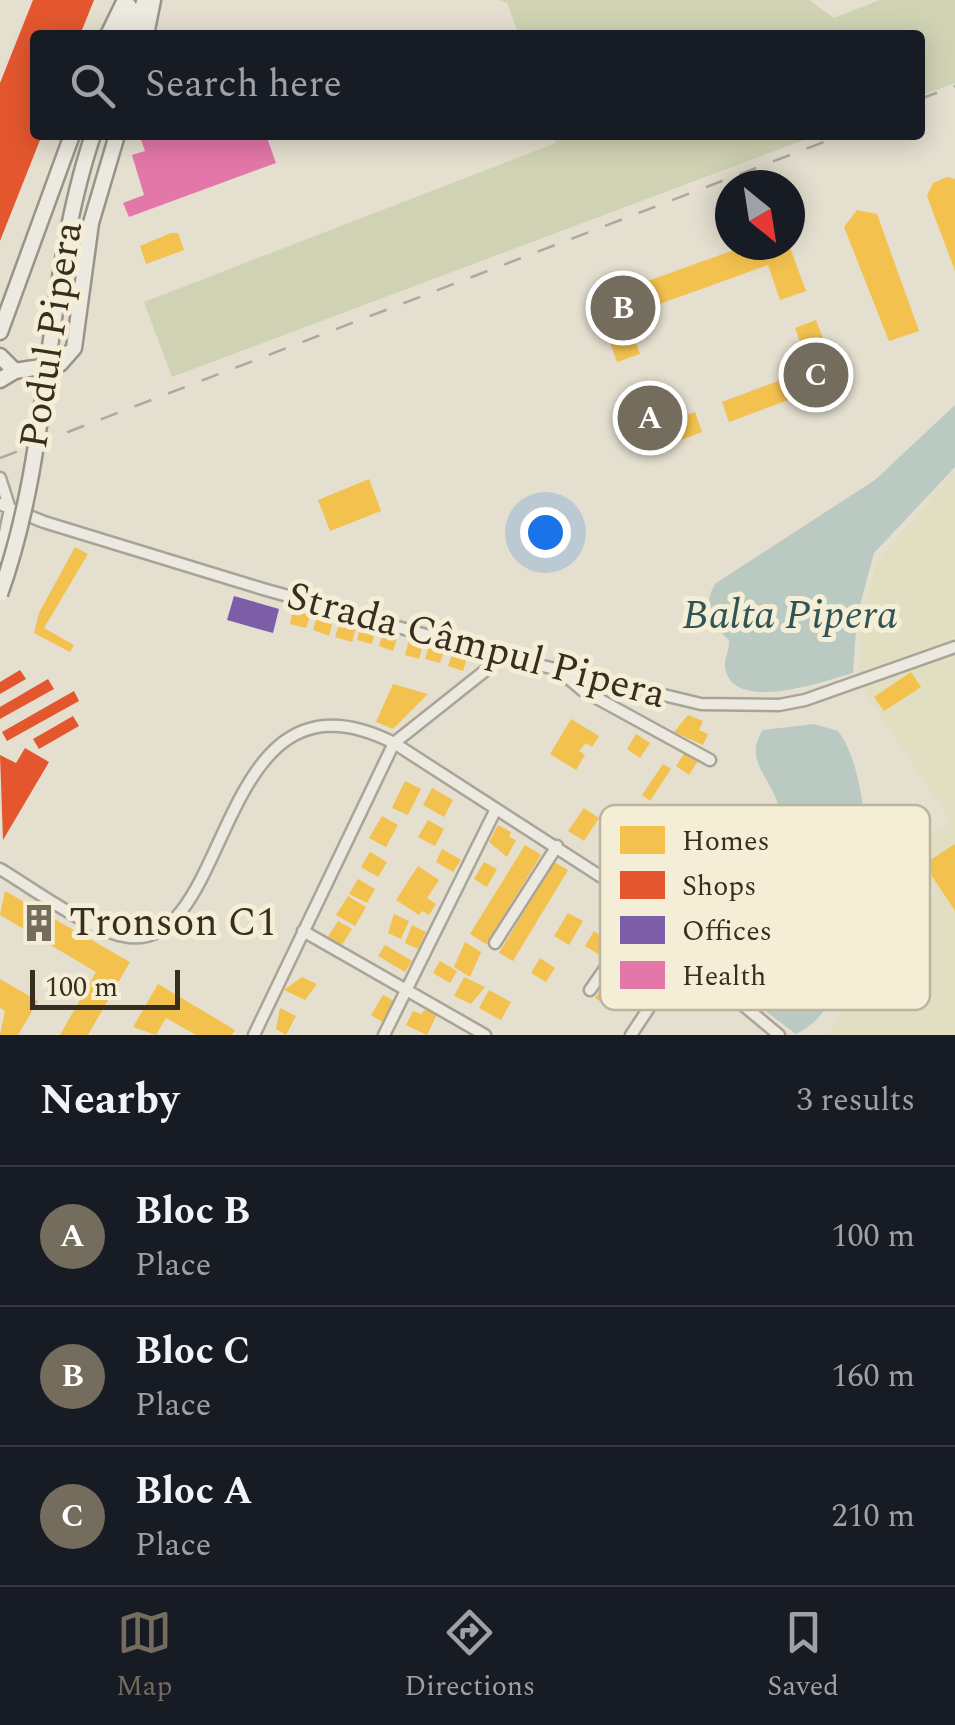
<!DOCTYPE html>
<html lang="en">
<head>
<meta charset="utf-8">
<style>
  :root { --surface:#171b24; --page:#242831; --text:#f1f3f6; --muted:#9ea1a6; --line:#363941; --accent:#746c5d }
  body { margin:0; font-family:Spectral,serif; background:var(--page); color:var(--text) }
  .compass { position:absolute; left:715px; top:170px; width:90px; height:90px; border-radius:50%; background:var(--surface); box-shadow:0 5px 25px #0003; rotate:150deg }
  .scale { position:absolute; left:30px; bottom:25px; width:150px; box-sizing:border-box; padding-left:10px; border:5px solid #382e20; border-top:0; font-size:28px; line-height:35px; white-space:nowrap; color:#382e20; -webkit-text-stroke:8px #f4eed6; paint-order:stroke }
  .you { position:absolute; left:545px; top:532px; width:35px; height:35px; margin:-25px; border:8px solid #fff; border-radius:50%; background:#1a73e8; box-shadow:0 0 0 15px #1a73e833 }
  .badge { display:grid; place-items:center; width:65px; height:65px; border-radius:50%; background:var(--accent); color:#fff; font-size:32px; font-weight:700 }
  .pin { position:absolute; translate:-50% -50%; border:5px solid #fff; box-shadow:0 2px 10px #0006 }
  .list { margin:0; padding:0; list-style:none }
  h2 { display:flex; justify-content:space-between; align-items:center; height:130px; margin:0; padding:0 40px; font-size:42px }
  h2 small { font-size:32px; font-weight:400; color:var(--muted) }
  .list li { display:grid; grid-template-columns:65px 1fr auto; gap:30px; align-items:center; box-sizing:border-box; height:140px; padding:0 40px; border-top:2px solid var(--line) }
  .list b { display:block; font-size:38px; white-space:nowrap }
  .list p { margin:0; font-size:32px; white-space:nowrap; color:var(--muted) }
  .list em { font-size:32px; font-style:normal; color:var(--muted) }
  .icon { flex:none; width:55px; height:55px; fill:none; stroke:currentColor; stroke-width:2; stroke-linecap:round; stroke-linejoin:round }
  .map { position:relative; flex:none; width:955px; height:1035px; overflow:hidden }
  .search { position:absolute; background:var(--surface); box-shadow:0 5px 25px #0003; left:30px; right:30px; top:30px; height:110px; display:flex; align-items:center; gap:25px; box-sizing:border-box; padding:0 35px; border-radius:10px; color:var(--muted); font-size:38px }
  .sheet { height:550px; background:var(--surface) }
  nav { display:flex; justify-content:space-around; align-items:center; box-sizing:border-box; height:140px; border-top:2px solid var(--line); background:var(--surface); font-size:28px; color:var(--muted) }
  nav a { display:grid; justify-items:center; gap:5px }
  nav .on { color:var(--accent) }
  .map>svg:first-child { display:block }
</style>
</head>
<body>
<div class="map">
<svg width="955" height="1035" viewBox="0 0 955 1035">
  <rect width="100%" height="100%" fill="#e4dfcf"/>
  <path fill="#e2dec1" d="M955 471V1035H828L885 933 936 893 914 865 920 841 952 823 859 682 862 620 876 563Z"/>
  <path fill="#d0d3b3" d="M499 0H809L834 18 880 0H955V83L920 96V35H519L507 3Z
    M554 135H817L172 377 144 302 556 143Z"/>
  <path fill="#bac9c1" d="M955 405V467L874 553 857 616 853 673C825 681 739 712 726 672 722 661 730 651 729 640 711 626 702 602 716 583L875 480Z
    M814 724 838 731C884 792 874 998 796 1034L739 991C735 971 730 949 735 929 747 890 785 860 780 814 776 780 741 762 763 730Z"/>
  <path fill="#f2c14e" d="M947 177 955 179V271L927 196 933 183Z
    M857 210 877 214 919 331 889 341 844 227Z
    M171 233H178L184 250 146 264 140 246Z
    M748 245H789L806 291 780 300 768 265 626 316 640 354 617 362 595 300Z
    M816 320 839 381 729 422 722 402 810 369 795 328Z
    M650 381 665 423 695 412 702 432 650 452 627 389Z
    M369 479 381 511 330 531 318 500Z
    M75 547 88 554 44 628 74 645 70 652 34 633 39 613Z
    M294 606 312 610 306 628 290 624Z
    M318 613 334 617 329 636 313 630Z
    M341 619 357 624 352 642 335 637Z
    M361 623 376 627 372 644 357 640Z
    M384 629 399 633 393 651 379 646Z
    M410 636 424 640 419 659 405 655Z
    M430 643 445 647 440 663 425 659Z
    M454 649 468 654 463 671 448 666Z
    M911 672 921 687 884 711 874 697Z
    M393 684 428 694 393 729 376 722Z
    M688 715 703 721 699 730 708 734 703 745 674 732Z
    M571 719 599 736 592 747 586 743 579 751 585 755 576 770 550 754Z
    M636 734 650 743 640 758 627 749Z
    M685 752 698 761 689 775 676 766Z
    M663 764 671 769 650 801 642 795Z
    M405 781 421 789 408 815 392 808Z
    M432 788 453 800 444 817 423 805Z
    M584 808 599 818 584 841 568 831Z
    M382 816 398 825 386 847 369 838Z
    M428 820 444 829 435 846 418 837Z
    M498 825 511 832 509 837 516 840 507 857 489 842Z
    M955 844V911L924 864Z
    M525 845 541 855 486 944 470 934Z
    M442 849 461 860 453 872 436 862Z
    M370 852 387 862 378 877 361 867Z
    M484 862 497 869 487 887 474 879Z
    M554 862 568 870 513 961 499 953Z
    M418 866 439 880 427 898 436 904 429 915 422 911 419 915 396 900Z
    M358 879 375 889 367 903 349 894Z
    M5 891 130 962 88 1035H60L96 972 0 915Z
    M348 896 366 907 355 926 336 915Z
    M568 913 583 921 569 945 554 936Z
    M394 914 409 921 401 939 388 933Z
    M338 921 352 929 341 946 327 938Z
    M412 925 426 932 418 949 405 943Z
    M594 931 612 943 603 957 585 946Z
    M465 942 481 952 470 977 454 967Z
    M385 945 412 961 405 972 378 956Z
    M540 958 555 968 546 982 531 973Z
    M440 961 457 971 450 983 433 973Z
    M614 974 628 983 624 989 630 993 613 1009 595 998Z
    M302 977 317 984 305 1000 284 990Z
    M464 977 485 987 471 1004 454 996Z
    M0 979 38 1001 18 1035H0L5 1011 0 1008Z
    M158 984 235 1030 232 1035H196L166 1018 156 1035 133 1027Z
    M489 990 511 1002 501 1020 479 1008Z
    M383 995 394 1001 382 1022 371 1015Z
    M428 1007 438 1012 427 1035 406 1025 413 1011 421 1014Z
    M280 1008 296 1016 286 1035 276 1029Z"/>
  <path fill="#e4572e" d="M33 0H94L80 35H35V135H42L0 241V83Z
    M20 670 26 679 0 694V682Z
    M48 679 54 689 0 719V707Z
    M74 691 79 701 7 741 2 732Z
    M73 716 79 726 39 749 33 739Z
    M25 748 49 762 3 840 0 755 16 763Z"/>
  <path fill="#7b5ea7" d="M234 596 279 609 273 633 227 620Z"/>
  <path fill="#e377a8" d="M139 135H266L276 163 129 217 123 203 144 195 132 155 145 151Z"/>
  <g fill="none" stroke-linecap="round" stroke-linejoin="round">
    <g stroke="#a9a498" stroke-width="15">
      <path id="street" d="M0 478 10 509 0 557
        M0 504 44 522 263 589 497 655 701 704 779 705 805 700 955 647
        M561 672 582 690 710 760
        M0 869C34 889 92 933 129 937 235 949 214 652 394 743L617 887 696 966 779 1035
        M303 931 485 1035
        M495 943 557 846
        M590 990 643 914
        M254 1035 394 743 486 670 497 655
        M384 1035 496 809
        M631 1035 684 955"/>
    </g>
    <g stroke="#999488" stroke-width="19">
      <path id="secondary" d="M108 35 125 0
        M121 35 129 6
        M131 35 145 0
        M146 35 153 0
        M0 332 72 135
        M0 356 15 371
        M0 380 15 371 60 364 74 348 91 223 117 135"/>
    </g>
    <use href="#street" stroke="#ece9e0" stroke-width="10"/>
    <use href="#secondary" stroke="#ece9e0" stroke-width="14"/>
    <path stroke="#aca9a1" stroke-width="2.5" stroke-dasharray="18 18" stroke-linecap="butt" d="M920 99 955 86
      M0 458 842 135"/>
    <g stroke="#999488" stroke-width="19" stroke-linecap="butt">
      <path id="secondary-bridge" d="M0 594C53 446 43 284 93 135"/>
    </g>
    <use href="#secondary-bridge" stroke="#ece9e0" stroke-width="14"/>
  </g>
  <defs>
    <g id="building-bare" transform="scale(3)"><path d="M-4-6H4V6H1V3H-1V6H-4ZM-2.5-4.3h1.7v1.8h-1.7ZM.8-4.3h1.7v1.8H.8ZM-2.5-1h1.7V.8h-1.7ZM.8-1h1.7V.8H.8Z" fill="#746c5d" stroke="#f4eed6" stroke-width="2.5" paint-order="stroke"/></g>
  </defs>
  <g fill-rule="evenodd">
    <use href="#building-bare" x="39" y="923"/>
  </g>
  <g text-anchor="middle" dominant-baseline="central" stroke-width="10" stroke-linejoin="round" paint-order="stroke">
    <g font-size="40" fill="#382e20" stroke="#f4eed6">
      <text transform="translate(52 335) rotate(-81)">Podul Pipera</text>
      <text transform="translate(476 646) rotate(15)">Strada Câmpul Pipera</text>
    </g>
    <g font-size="40" fill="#382e20" stroke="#f4eed6" text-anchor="start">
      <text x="69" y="923">Tronson C1</text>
    </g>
    <g font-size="42" font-style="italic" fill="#315556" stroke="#f4eed6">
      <text x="790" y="615">Balta Pipera</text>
    </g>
  </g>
  <rect x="600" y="805" width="330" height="205" rx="15" fill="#f4eed6" stroke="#bcb49f" stroke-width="2.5"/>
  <rect x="620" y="826" width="45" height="28" fill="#f2c14e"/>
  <rect x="620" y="871" width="45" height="28" fill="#e4572e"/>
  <rect x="620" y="916" width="45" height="28" fill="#7b5ea7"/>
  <rect x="620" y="961" width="45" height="28" fill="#e377a8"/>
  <g font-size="28" fill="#382e20">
    <text x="682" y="850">Homes</text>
    <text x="682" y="895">Shops</text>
    <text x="682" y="940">Offices</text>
    <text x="682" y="985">Health</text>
  </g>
</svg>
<svg class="compass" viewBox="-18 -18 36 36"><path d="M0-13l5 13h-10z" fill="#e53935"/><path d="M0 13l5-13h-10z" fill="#9ea1a6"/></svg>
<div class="scale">100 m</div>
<div class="you"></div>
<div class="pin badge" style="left:650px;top:418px">A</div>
<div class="pin badge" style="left:623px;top:308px">B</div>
<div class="pin badge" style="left:816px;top:375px">C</div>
<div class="search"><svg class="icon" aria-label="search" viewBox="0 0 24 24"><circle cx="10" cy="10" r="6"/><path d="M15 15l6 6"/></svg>Search here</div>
</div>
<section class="sheet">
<h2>Nearby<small>3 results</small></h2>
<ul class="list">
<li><span class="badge">A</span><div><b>Bloc B</b><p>Place</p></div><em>100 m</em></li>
<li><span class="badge">B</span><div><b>Bloc C</b><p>Place</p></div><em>160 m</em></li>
<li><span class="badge">C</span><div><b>Bloc A</b><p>Place</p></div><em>210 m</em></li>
</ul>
</section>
<nav>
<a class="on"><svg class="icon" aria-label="map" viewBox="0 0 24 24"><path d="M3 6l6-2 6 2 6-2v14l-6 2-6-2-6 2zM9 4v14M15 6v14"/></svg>Map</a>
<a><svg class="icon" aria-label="directions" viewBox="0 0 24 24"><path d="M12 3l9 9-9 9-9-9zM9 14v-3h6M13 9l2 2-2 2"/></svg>Directions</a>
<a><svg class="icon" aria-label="saved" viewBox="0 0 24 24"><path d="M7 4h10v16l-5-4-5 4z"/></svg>Saved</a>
</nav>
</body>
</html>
